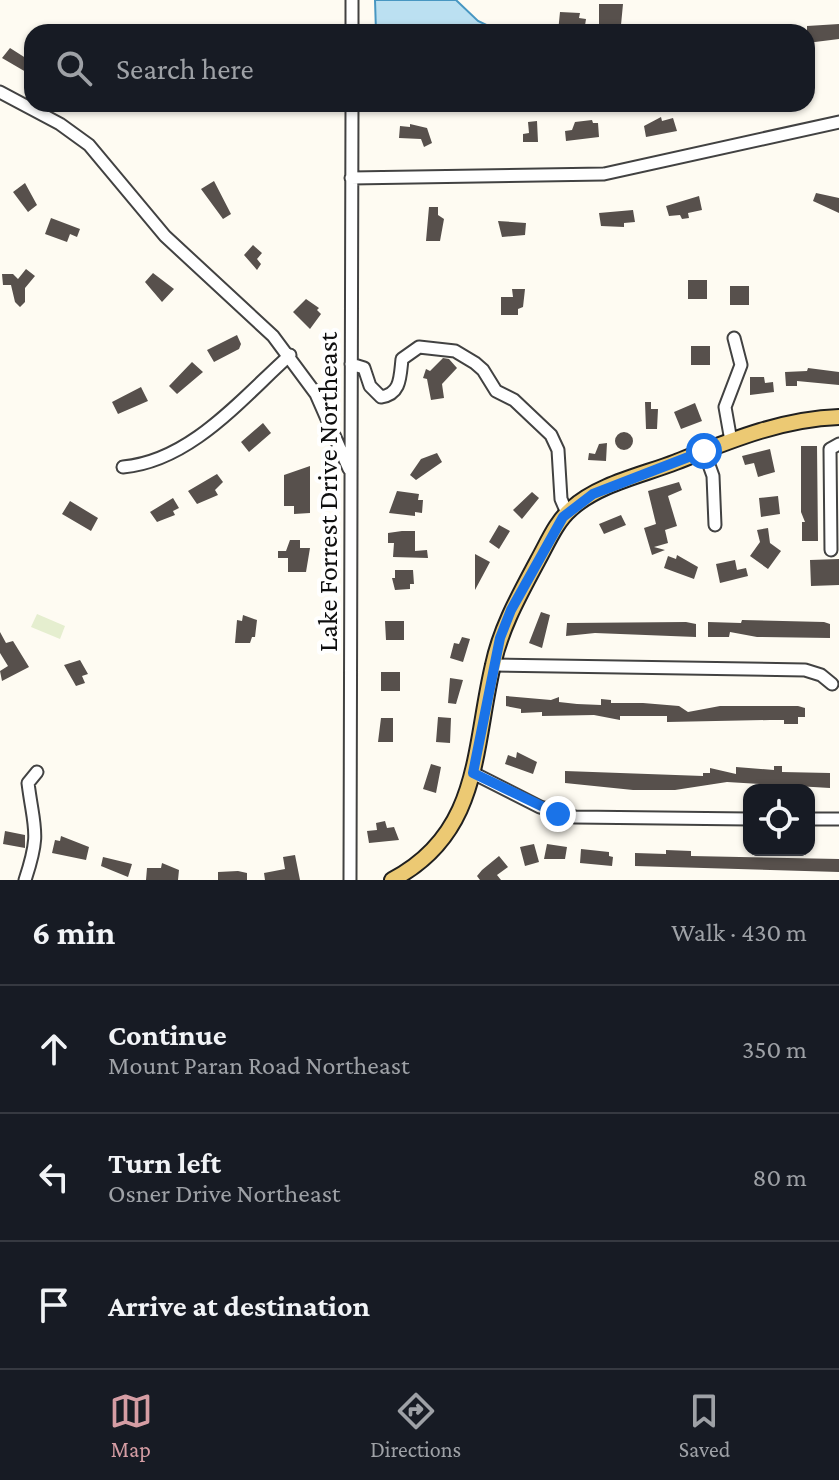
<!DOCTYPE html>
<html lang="en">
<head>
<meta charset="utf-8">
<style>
  :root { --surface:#171b24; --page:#20242c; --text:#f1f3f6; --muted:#9ea1a6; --line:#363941; --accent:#d59da4 }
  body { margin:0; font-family:"Crimson Pro",serif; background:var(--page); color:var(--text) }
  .controls { position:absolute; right:24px; bottom:24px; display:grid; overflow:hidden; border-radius:16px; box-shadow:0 2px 6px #0004 }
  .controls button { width:72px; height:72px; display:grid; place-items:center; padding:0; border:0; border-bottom:2px solid var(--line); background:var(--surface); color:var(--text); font:40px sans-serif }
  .stop { position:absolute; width:24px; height:24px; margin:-18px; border:6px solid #1a73e8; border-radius:50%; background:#fff }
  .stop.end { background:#1a73e8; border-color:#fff; box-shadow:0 2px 8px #0008 }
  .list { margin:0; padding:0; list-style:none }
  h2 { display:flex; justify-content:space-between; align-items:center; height:104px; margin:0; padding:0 32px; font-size:34px }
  h2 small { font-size:26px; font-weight:400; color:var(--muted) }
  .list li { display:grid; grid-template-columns:52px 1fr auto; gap:24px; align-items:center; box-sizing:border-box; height:128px; padding:0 32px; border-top:2px solid var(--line) }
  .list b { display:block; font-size:30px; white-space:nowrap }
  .list p { margin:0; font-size:26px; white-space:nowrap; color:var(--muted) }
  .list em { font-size:26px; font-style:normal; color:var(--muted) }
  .icon { flex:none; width:44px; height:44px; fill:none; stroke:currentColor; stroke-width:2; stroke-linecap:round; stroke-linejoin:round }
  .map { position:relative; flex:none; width:839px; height:880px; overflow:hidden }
  .search { position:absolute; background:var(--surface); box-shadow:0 2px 6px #0004; left:24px; right:24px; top:24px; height:88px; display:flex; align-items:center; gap:20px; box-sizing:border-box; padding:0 28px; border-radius:24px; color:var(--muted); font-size:30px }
  .sheet { height:488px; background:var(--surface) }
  nav { display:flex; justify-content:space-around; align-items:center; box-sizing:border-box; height:112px; border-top:2px solid var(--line); background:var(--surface); font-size:22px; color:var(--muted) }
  nav a { display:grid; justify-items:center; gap:4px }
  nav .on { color:var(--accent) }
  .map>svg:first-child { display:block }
</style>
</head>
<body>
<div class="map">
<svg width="839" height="880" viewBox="0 0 839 880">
  <rect width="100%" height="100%" fill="#fefbf2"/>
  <path fill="#e5eecf" d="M37 614 65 626 60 639 31 627Z"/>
  <path fill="#bbe0f1" stroke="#4897c2" stroke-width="2" d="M375 0H456L478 21 501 32H376Z"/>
  <path fill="#57504c" d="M599 4H623L621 25 615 26 614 30H605V26L599 25Z
    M560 12 580 13 579 18 586 19 584 32H558Z
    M839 24V39L807 43V26Z
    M10 48 32 62 26 72 2 58Z
    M661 117 662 121 673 118 677 131 646 137 644 126Z
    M592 120 593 123H598L599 137 566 141 565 131 572 130 575 122Z
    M537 121 538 142H523V134L529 133 528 122Z
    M410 124 427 128 432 143 424 147 421 139 399 138 400 126 410 127Z
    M214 181 231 214 223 219 201 189Z
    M25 183 37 205 28 212 13 192Z
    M816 193 839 198V213L813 201Z
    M699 196 702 210 688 213 689 218 682 219 680 215 669 216 666 206Z
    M429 207H438V215L444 219 440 241H426Z
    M633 210 635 222 624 223V227L601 226 599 213Z
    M51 218 80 229 77 237 70 234 67 242 45 234Z
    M498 221 526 223 525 235 502 237Z
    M253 245 262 253 257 259 261 264 257 270 244 255Z
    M26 269 35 276 25 288V302L20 307 15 302 11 285H3L2 274H13L18 279Z
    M153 273 174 289 162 302 145 282Z
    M688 280H707V299H688Z
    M730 286H749V305H730Z
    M512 289H525L523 307 518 309V315H501V297H513Z
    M306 299 319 308 317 310 321 314 310 329 293 312Z
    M237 335 241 344 239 349 214 362 207 350Z
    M691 346H710V365H691Z
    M443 358 449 359 457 368 442 384 444 398 431 400 427 379 423 378 426 369 430 371Z
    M192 362 203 372 177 394 169 386Z
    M808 368 839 372V385L797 381V386H786L785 372 807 371Z
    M750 377H764L765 383 773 382 774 392 750 395Z
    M141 387 148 401 118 414 112 402Z
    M645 402H651V409H658L657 429H646Z
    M695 403 702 421 681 429 674 412Z
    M263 423 271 433 249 452 241 442Z
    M615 441a9 9 0 1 1 18 0a9 9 0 1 1-18 0Z
    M607 443 606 461 588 460 589 453 595 454 599 444Z
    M801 446H817L818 541H802V522H805L801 512Z
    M770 449 775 472 758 477 754 463 745 465 742 456Z
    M437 453 442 462 416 480 410 475 421 459Z
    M310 466V513L294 514V506H284V475Z
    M217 474 223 482 215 490 218 495 197 504 188 491Z
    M679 482 682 490 668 496 677 526 665 530 668 543 654 547 665 550 652 555 644 528 656 524 648 491Z
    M397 491 419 494 418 500H423L422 513 415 512V516L389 513Z
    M532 492 539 498 522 519 513 510Z
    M778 496 780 514 761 517 759 498Z
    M173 498 179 508 173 511 175 515 157 522 150 512Z
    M70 501 98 518 91 531 62 514Z
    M621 515 626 525 604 534 599 524Z
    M499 525 510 531 499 549 489 542Z
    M768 528 770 543 781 551 768 569 750 556 760 542 757 530Z
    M402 531H415V551L427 550 428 558 393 557 394 543H388V533Z
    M290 540H300V548H310L306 572H288V558H278V551H286Z
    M475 554 490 562 475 590Z
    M677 555 698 567 694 579 664 568 668 556 676 559Z
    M839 559V585L811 586 810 560Z
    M735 560 737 570 746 568 748 576 720 583 716 564Z
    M395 570H413L414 584H410V589L395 590 392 578H395Z
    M541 612 550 615 542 648 529 643Z
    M243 615 257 620 255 637H252L250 643H235L237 620 242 621Z
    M742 620 824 622 830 624V638L757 637 730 632 729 637H708V622L741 623Z
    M385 621H404V640H386Z
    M686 622 696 624V637L595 633 566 636 567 623Z
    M0 632 6 643 13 641 29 667 2 681 0 671 8 666 0 653Z
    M462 637 470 639 463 662 450 658 454 643 459 644Z
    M80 660 88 674 82 676 85 683 76 686 64 665Z
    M381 672H400V691H381Z
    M450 678 463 680 456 704 448 703Z
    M506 696 551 700 559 697V702L577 704 601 705V699L611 700V703H643L679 706 688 712 720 706H798L805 708V717H798V724H784V720H770L667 722V716H620V720L594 715 542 716V712L521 713V709L506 706Z
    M438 717 451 718 450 743 436 742Z
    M381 718H393V742H378Z
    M517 752 537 762 533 774 505 764 508 755 516 758Z
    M431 764 441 767 436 793 423 789Z
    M774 766H782V772L830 773V788L727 782 675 790H633L565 783V771L703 776V773H710V768L736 774V767L774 770Z
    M385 821 387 828 394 827 399 840 369 843 367 831 377 830 376 823Z
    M5 831 25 835V848L3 844Z
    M61 836 89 847 86 860 52 853 55 840 60 841Z
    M534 844 539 862 525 866 520 847Z
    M547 844 567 847 565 859H544Z
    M581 849 609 852V856L613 857 612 866 580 863Z
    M666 850 691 851V856L839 859V872L635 866V853L666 854Z
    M295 855 300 880H265L264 873 285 869 283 857Z
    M499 856 508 867 497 875 501 880H480L477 876 482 870Z
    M103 857 132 864 128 877 101 866Z
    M162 863 179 870 178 880H146L147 868H161Z
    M238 871 247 873V880H218V872Z"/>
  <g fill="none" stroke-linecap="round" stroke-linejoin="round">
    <g stroke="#424242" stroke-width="15">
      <path id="minor" d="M352 32V0
        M0 92 60 124 89 145 165 236 273 336 316 394 349 469
        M351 178 604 174 839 122
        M351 364 364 368 370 386 381 397C401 394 400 377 402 359L419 347 455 351 475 363 483 370 496 391 514 400 551 435 558 450 561 499 567 513
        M731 441 725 407 741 365 734 338
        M704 451 713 476 715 525
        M123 467C191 461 242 398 290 355
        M831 550 830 449 839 444
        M492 665 805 670 821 675 832 684
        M473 773 540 807 575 817 749 819
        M809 819H839
        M25 880C41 832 34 830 28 783L37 772
        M350 880 352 104"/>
    </g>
    <g stroke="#202020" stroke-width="18">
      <path id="major" d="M392 880C481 833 473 750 493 665 501 627 520 594 538 560 548 542 556 522 571 509 598 484 643 475 676 462 729 441 781 419 839 417"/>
    </g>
    <use href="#minor" stroke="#fff" stroke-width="11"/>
    <use href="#major" stroke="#ecc973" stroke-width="14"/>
  </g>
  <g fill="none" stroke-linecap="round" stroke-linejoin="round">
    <path stroke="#1a73e8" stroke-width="10" d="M558 814 473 773 500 638 511 610 563 517 593 494 704 451"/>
  </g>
  <g text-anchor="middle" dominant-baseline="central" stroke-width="8" stroke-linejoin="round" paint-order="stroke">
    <g font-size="28" fill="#0f0f0f" stroke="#fff">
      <text transform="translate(327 492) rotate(-90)">Lake Forrest Drive Northeast</text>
    </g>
  </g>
</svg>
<div class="controls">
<button><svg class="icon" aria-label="locate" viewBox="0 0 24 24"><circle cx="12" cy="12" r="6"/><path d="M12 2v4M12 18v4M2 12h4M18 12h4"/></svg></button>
</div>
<div class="stop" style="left:704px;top:451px"></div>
<div class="stop end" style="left:558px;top:814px"></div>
<div class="search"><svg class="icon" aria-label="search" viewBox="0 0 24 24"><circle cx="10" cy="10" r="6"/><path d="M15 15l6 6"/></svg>Search here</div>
</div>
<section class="sheet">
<h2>6 min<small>Walk · 430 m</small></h2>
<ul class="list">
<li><svg class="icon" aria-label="ahead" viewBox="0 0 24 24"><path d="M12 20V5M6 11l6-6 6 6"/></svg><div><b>Continue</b><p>Mount Paran Road Northeast</p></div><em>350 m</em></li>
<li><svg class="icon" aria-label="left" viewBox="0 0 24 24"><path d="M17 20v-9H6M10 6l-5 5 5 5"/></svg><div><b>Turn left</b><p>Osner Drive Northeast</p></div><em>80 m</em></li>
<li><svg class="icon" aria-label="arrive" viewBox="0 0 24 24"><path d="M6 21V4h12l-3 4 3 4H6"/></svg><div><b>Arrive at destination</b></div></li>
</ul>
</section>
<nav>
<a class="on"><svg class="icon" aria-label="map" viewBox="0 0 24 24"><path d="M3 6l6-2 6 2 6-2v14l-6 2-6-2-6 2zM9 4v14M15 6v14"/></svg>Map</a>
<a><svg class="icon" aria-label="directions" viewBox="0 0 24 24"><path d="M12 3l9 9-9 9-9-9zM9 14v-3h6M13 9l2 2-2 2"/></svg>Directions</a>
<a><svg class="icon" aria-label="saved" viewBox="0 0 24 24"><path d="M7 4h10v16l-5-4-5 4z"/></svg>Saved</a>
</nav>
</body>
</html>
